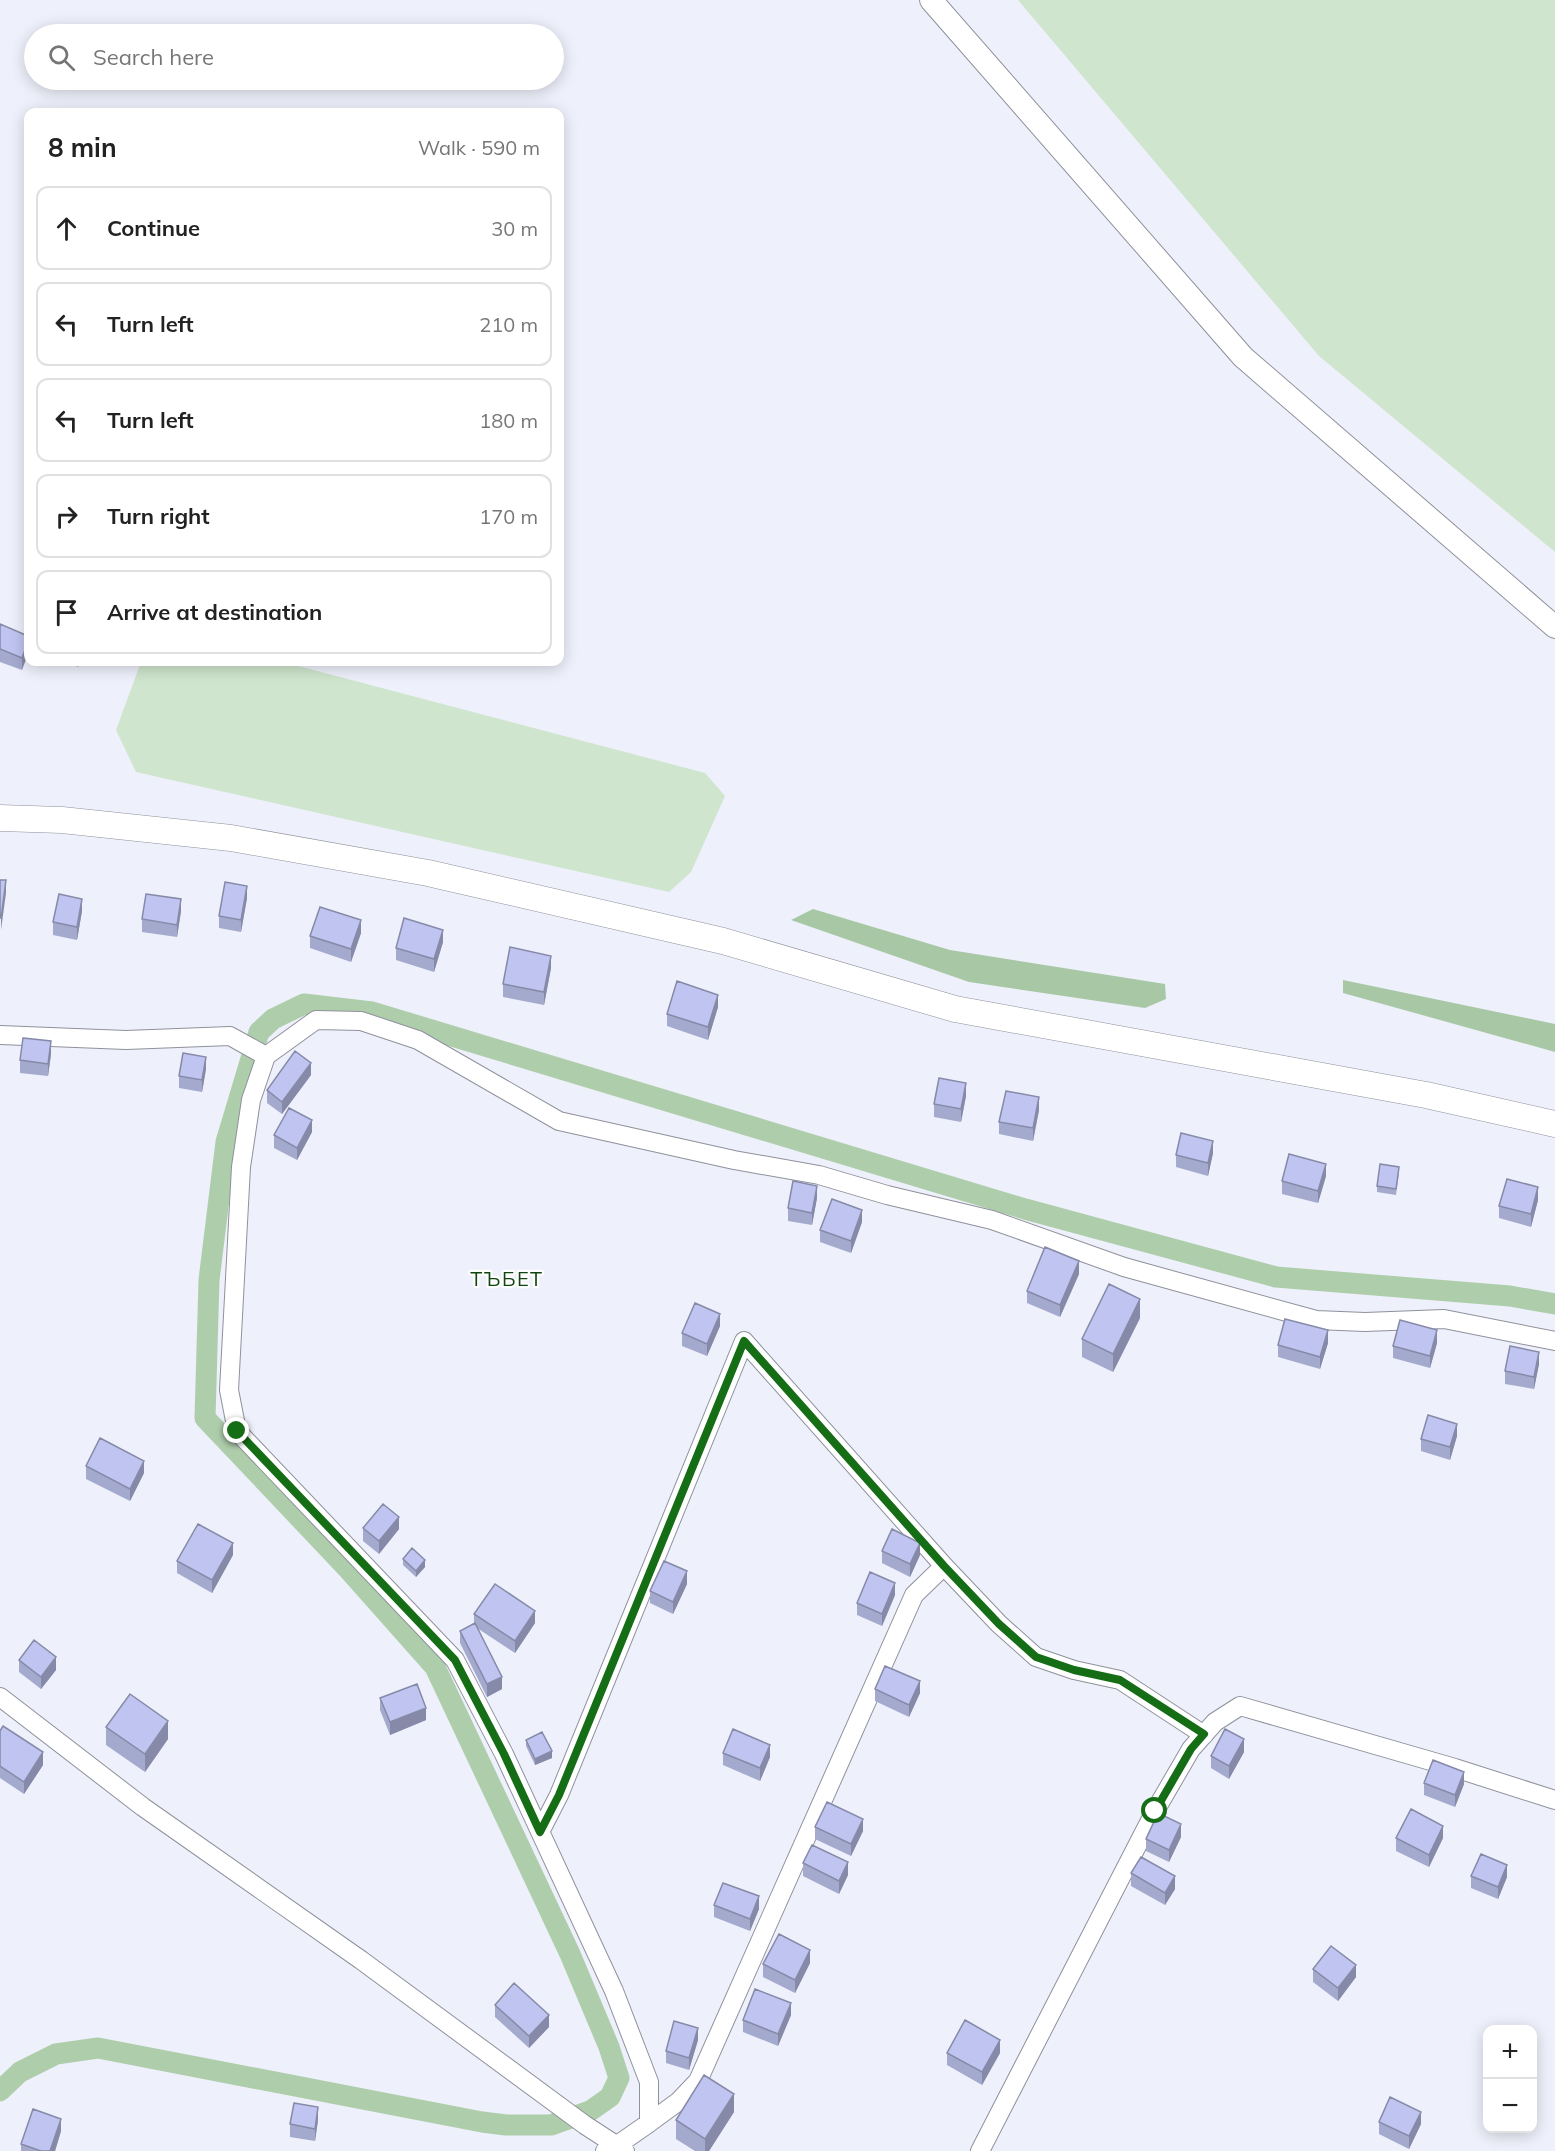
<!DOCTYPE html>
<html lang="en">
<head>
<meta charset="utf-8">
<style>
  :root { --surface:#fff; --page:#f2f2f2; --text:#222; --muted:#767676; --line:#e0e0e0 }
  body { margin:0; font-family:Mulish,sans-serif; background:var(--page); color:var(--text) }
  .controls { position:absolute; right:18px; bottom:18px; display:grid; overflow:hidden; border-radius:12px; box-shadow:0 3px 15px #0003 }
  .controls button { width:54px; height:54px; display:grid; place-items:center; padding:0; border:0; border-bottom:2px solid var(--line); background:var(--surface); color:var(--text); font:30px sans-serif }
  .stop { position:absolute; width:18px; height:18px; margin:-14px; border:4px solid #156d16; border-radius:50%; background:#fff }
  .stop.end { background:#156d16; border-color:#fff; box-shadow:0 2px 6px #0008 }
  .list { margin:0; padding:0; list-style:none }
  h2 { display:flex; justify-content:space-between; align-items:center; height:78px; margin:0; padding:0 24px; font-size:26px }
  h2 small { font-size:20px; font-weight:400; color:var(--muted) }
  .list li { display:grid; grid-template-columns:39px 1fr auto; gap:18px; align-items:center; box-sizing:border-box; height:84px; margin:0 12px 12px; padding:0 12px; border:2px solid var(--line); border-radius:12px }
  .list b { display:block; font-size:22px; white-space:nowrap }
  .list em { font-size:20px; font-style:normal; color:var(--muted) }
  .icon { flex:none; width:33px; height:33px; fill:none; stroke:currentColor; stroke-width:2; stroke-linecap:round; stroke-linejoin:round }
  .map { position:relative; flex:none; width:1555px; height:2151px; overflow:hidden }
  .search { position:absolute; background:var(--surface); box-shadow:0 3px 15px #0003; left:24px; top:24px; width:540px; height:66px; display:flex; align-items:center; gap:15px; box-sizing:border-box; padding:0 21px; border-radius:33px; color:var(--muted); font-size:22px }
  .panel { position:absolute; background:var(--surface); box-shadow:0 3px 15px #0003; left:24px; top:108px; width:540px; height:558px; border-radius:12px }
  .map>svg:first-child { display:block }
</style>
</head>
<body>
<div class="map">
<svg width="1555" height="2151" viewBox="0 0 1555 2151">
  <rect width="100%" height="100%" fill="#eef0fb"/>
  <path fill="#cfe5cd" d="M1018 0H1555V552L1319 356Z
    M141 662H283L705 773 725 796 691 872 669 892 136 772 116 730Z"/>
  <path fill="#a8c8a5" d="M813 909 950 950 1165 984 1166 999 1145 1008 969 982 791 920Z
    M1343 980 1555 1024V1052L1343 993Z"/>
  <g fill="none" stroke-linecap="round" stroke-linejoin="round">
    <path stroke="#aeceab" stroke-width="21" d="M0 2091 20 2072 56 2054 98 2048 482 2122 506 2125H551L590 2111 610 2097 619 2078 609 2047 570 1954 435 1667 348 1569 205 1418 209 1280 226 1142 259 1032 273 1019 304 1004 372 1012 1025 1209 1276 1277 1510 1296 1555 1304"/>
    <g stroke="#8f919b" stroke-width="20">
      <path id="minor" d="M0 1035 126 1040 230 1036 266 1056 251 1100 241 1167 229 1390 237 1431 455 1660 504 1754 614 1991 649 2082V2123L616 2146 605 2151
        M266 1056 316 1020 361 1021 418 1040 559 1121 734 1160 819 1175 887 1195 992 1220 1124 1267 1316 1320 1365 1322 1444 1319 1555 1341
        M0 1697 143 1807 361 1960 585 2125 625 2151
        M540 1832 559 1795 744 1341 944 1566 999 1624 1036 1657 1074 1670 1120 1680 1204 1735
        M649 2123 679 2101 698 2081 914 1595 944 1566
        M980 2151 1155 1811 1191 1749 1215 1722 1240 1706 1455 1768 1555 1800"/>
    </g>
    <g stroke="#8f919b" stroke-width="24">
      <path id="tertiary" d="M931 0 1243 357 1555 627"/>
    </g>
    <g stroke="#8f919b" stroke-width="27">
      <path id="secondary" d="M0 818 62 820 231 838 428 873 723 941 955 1009 1426 1095 1555 1124"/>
    </g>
    <use href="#minor" stroke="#fff" stroke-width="18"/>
    <use href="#tertiary" stroke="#fff" stroke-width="22"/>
    <use href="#secondary" stroke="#fff" stroke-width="26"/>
  </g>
  <path fill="#a4a9ce" d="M0 624 28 636 22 670 0 662Z
    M68 662H81L78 667Z
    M247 898 241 932 219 928V916Z
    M82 911 77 940 53 935V922Z
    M181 911 177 937 142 932V919Z
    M361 933 351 962 310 948V936Z
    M443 942 434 972 396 960V948Z
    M551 968 544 1005 503 997V984Z
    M718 1007 708 1040 667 1026V1014Z
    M51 1054 48 1076 20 1073V1060Z
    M206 1069 202 1092 179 1088V1076Z
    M311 1075 282 1114 267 1103V1090Z
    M966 1096 961 1122 934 1117V1104Z
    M1039 1110 1033 1141 999 1134V1122Z
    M312 1132 297 1160 274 1148V1135Z
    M1213 1153 1208 1176 1176 1167V1155Z
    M1399 1173 1396 1195 1377 1192V1186Z
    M1326 1176 1318 1203 1282 1194V1181Z
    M817 1198 812 1225 788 1221V1208Z
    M1538 1200 1531 1227 1499 1218V1206Z
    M862 1222 851 1253 820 1242V1230Z
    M1079 1274 1060 1317 1027 1303V1291Z
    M1140 1318 1113 1372 1082 1357V1339Z
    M720 1326 707 1356 682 1346V1333Z
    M1328 1343 1320 1369 1278 1357V1345Z
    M1437 1343 1430 1368 1393 1358V1346Z
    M1539 1364 1534 1389 1505 1384V1371Z
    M1457 1436 1450 1460 1421 1451V1439Z
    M86 1466 144 1473 130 1501 86 1479Z
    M363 1528 399 1529 379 1554 363 1541Z
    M882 1551 920 1555 910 1577 882 1563Z
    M233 1555 212 1593 177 1573V1561Z
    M403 1559 425 1567 416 1577 403 1565Z
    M687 1584 673 1614 650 1603V1591Z
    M895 1595 882 1626 857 1615V1603Z
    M474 1614 535 1623 515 1653 477 1628 502 1689 487 1697 460 1643V1631L474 1623Z
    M19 1660 56 1670 41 1689 19 1672Z
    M875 1689 920 1693 909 1717 875 1701Z
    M380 1698 426 1720 390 1735 380 1710Z
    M106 1727 168 1739 145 1772 106 1745Z
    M0 1731 43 1765 24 1794 0 1778Z
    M526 1740 552 1758 535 1765 526 1746Z
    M1244 1752 1229 1779 1211 1768V1756Z
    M723 1753 770 1757 760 1781 723 1765Z
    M1424 1783 1464 1784 1455 1807 1424 1795Z
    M815 1827 863 1831 851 1856 815 1839Z
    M1181 1837 1169 1862 1146 1851V1839Z
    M1396 1838H1443L1429 1867 1396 1851Z
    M803 1863 848 1875 839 1894 803 1876Z
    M1131 1873 1175 1889 1165 1905 1131 1886Z
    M1471 1876 1507 1877 1498 1899 1471 1888Z
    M714 1905 759 1909 750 1931 714 1917Z
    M810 1963 795 1993 763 1977V1964Z
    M1313 1969 1356 1977 1338 2001 1313 1982Z
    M495 2005 549 2027 529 2048 495 2017Z
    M791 2015 778 2046 743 2032V2020Z
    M698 2040 689 2070 666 2063V2051Z
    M947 2053H1000L982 2085 947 2065Z
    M734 2112 709 2151H695L676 2139V2120Z
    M318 2120 315 2141 290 2137V2124Z
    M1379 2122 1421 2124 1409 2149 1379 2134Z
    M61 2131 55 2151H21V2144Z"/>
  <path fill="#868aa8" d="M28 642V654L22 670V658Z
    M6 880V893L1 930V918Z
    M247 886V898L241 932V920Z
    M82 899V911L77 940V927Z
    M181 899V911L177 937V925Z
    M361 920V933L351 962V949Z
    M443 930V942L434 972V959Z
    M551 956V968L544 1005V992Z
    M718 995V1007L708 1040V1027Z
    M51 1041V1054L48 1076V1064Z
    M206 1057V1069L202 1092V1080Z
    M311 1063V1075L282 1114V1102Z
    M966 1083V1096L961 1122V1109Z
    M1039 1097V1110L1033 1141V1128Z
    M312 1120V1132L297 1160V1148Z
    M1213 1141V1153L1208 1176V1163Z
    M1326 1164V1176L1318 1203V1191Z
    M817 1186V1198L812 1225V1213Z
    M1538 1187V1200L1531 1227V1214Z
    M862 1210V1222L851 1253V1241Z
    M1079 1261V1274L1060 1317V1305Z
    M1140 1299V1318L1113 1372V1354Z
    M720 1314V1326L707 1356V1344Z
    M1328 1330V1343L1320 1369V1357Z
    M1437 1330V1343L1430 1368V1356Z
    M1539 1352V1364L1534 1389V1377Z
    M1457 1424V1436L1450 1460V1447Z
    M144 1461V1473L130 1501V1489Z
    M399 1517V1529L379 1554V1541Z
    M233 1543V1555L212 1593V1580Z
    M920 1543V1555L910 1577V1564Z
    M425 1560V1567L416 1577V1571Z
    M687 1571V1584L673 1614V1602Z
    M895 1583V1595L882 1626V1614Z
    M535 1611V1623L515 1653V1641Z
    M56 1657V1670L41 1689V1677Z
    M502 1677V1689L487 1697V1684Z
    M920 1681V1693L909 1717V1705Z
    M426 1708V1720L390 1735V1722Z
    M168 1721V1739L145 1772V1754Z
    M1244 1739V1752L1229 1779V1766Z
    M770 1745V1757L760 1781V1768Z
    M552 1751V1758L535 1765V1759Z
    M43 1752V1765L24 1794V1782Z
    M1464 1772V1784L1455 1807V1795Z
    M863 1819V1831L851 1856V1844Z
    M1181 1824V1837L1169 1862V1850Z
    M1443 1826V1838L1429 1867V1855Z
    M848 1862V1875L839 1894V1881Z
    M1507 1865V1877L1498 1899V1887Z
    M1175 1876V1889L1165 1905V1893Z
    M759 1896V1909L750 1931V1919Z
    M810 1950V1963L795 1993V1980Z
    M1356 1965V1977L1338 2001V1988Z
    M791 2003V2015L778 2046V2034Z
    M549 2015V2027L529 2048V2036Z
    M698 2028V2040L689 2070V2058Z
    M1000 2040V2053L982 2085V2072Z
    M734 2094V2112L709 2151H705V2139Z
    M318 2107V2120L315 2141V2129Z
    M1421 2112V2124L1409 2149V2136Z
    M61 2119V2131L55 2151H50Z"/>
  <path fill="#bfc5f0" stroke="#868aa8" stroke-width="1.5" d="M0 624 28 636V642L22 658 0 649Z
    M0 880H6L1 918H0Z
    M225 882 247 886 241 920 219 916Z
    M59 894 82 899 77 927 53 922Z
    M146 894 181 899 177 925 142 919Z
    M320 907 361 920 351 949 310 936Z
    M404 918 443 930 434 959 396 948Z
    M510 947 551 956 544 992 503 984Z
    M677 981 718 995 708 1027 667 1014Z
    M23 1038 51 1041 48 1064 20 1060Z
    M295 1051 311 1063 282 1102 267 1090Z
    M183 1053 206 1057 202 1080 179 1076Z
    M939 1078 966 1083 961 1109 934 1104Z
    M1006 1091 1039 1097 1033 1128 999 1122Z
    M289 1108 312 1120 297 1148 274 1135Z
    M1181 1133 1213 1141 1208 1163 1176 1155Z
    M1289 1154 1326 1164 1318 1191 1282 1181Z
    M1380 1164 1399 1167 1396 1189 1377 1186Z
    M1507 1179 1538 1187 1531 1214 1499 1206Z
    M793 1181 817 1186 812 1213 788 1208Z
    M832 1199 862 1210 851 1241 820 1230Z
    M1045 1247 1079 1261 1060 1305 1027 1291Z
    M1109 1284 1140 1299 1113 1354 1082 1339Z
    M695 1303 720 1314 707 1344 682 1333Z
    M1285 1319 1328 1330 1320 1357 1278 1345Z
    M1400 1320 1437 1330 1430 1356 1393 1346Z
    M1510 1346 1539 1352 1534 1377 1505 1371Z
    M1428 1415 1457 1424 1450 1447 1421 1439Z
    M100 1438 144 1461 130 1489 86 1466Z
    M383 1504 399 1517 379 1541 363 1528Z
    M198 1524 233 1543 212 1580 177 1561Z
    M892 1529 920 1543 910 1564 882 1551Z
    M412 1548 425 1560 416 1571 403 1559Z
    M664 1561 687 1571 673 1602 650 1591Z
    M870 1572 895 1583 882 1614 857 1603Z
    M495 1584 535 1611 515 1641 474 1614Z
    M475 1623 502 1677 487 1684 460 1631Z
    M34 1640 56 1657 41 1677 19 1660Z
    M885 1666 920 1681 909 1705 875 1689Z
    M417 1684 426 1708 390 1722 380 1698Z
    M130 1694 168 1721 145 1754 106 1727Z
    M3 1726 43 1752 24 1782 0 1766V1731Z
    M733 1729 770 1745 760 1768 723 1753Z
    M1225 1729 1244 1739 1229 1766 1211 1756Z
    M542 1732 552 1751 535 1759 526 1740Z
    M1433 1760 1464 1772 1455 1795 1424 1783Z
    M827 1802 863 1819 851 1844 815 1827Z
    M1411 1809 1443 1826 1429 1855 1396 1838Z
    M1158 1813 1181 1824 1169 1850 1146 1839Z
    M812 1845 848 1862 839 1881 803 1863Z
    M1481 1854 1507 1865 1498 1887 1471 1876Z
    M1141 1857 1175 1876 1165 1893 1131 1873Z
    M723 1883 759 1896 750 1919 714 1905Z
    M779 1934 810 1950 795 1980 763 1964Z
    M1331 1946 1356 1965 1338 1988 1313 1969Z
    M514 1983 549 2015 529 2036 495 2005Z
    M755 1989 791 2003 778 2034 743 2020Z
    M965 2020 1000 2040 982 2072 947 2053Z
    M674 2021 698 2028 689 2058 666 2051Z
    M704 2075 734 2094 705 2139 676 2120Z
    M1390 2097 1421 2112 1409 2136 1379 2122Z
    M294 2103 318 2107 315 2129 290 2124Z
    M33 2109 61 2119 50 2151H41L21 2144Z"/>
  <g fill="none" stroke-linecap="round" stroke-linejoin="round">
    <path stroke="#156d16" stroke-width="8" d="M237 1431 455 1660 504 1754 540 1832 559 1795 744 1341 944 1566 999 1624 1036 1657 1074 1670 1120 1680 1204 1734 1191 1749 1155 1811"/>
  </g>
  <g text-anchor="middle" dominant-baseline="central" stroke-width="4.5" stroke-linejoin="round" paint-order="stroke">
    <g font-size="20" letter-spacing="1.5" fill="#104510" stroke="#fefefe">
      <text x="507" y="1278">ТЪБЕТ</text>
    </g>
  </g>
</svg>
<div class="controls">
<button>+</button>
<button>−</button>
</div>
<div class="stop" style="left:1155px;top:1811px"></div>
<div class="stop end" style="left:237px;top:1431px"></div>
<div class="search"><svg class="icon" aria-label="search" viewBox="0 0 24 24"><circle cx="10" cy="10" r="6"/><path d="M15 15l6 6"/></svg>Search here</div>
<section class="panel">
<h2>8 min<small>Walk · 590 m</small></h2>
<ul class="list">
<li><svg class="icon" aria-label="ahead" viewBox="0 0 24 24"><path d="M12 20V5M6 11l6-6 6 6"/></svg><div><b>Continue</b></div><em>30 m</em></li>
<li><svg class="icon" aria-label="left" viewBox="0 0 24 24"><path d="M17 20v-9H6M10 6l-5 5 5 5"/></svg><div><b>Turn left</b></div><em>210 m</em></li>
<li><svg class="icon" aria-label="left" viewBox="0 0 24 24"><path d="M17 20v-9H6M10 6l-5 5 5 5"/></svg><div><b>Turn left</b></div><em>180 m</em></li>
<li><svg class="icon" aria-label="right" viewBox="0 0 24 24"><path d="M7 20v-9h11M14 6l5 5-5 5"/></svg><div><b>Turn right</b></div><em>170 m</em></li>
<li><svg class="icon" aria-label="arrive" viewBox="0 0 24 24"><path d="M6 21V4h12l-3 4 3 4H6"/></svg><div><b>Arrive at destination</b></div></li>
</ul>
</section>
</div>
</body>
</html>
